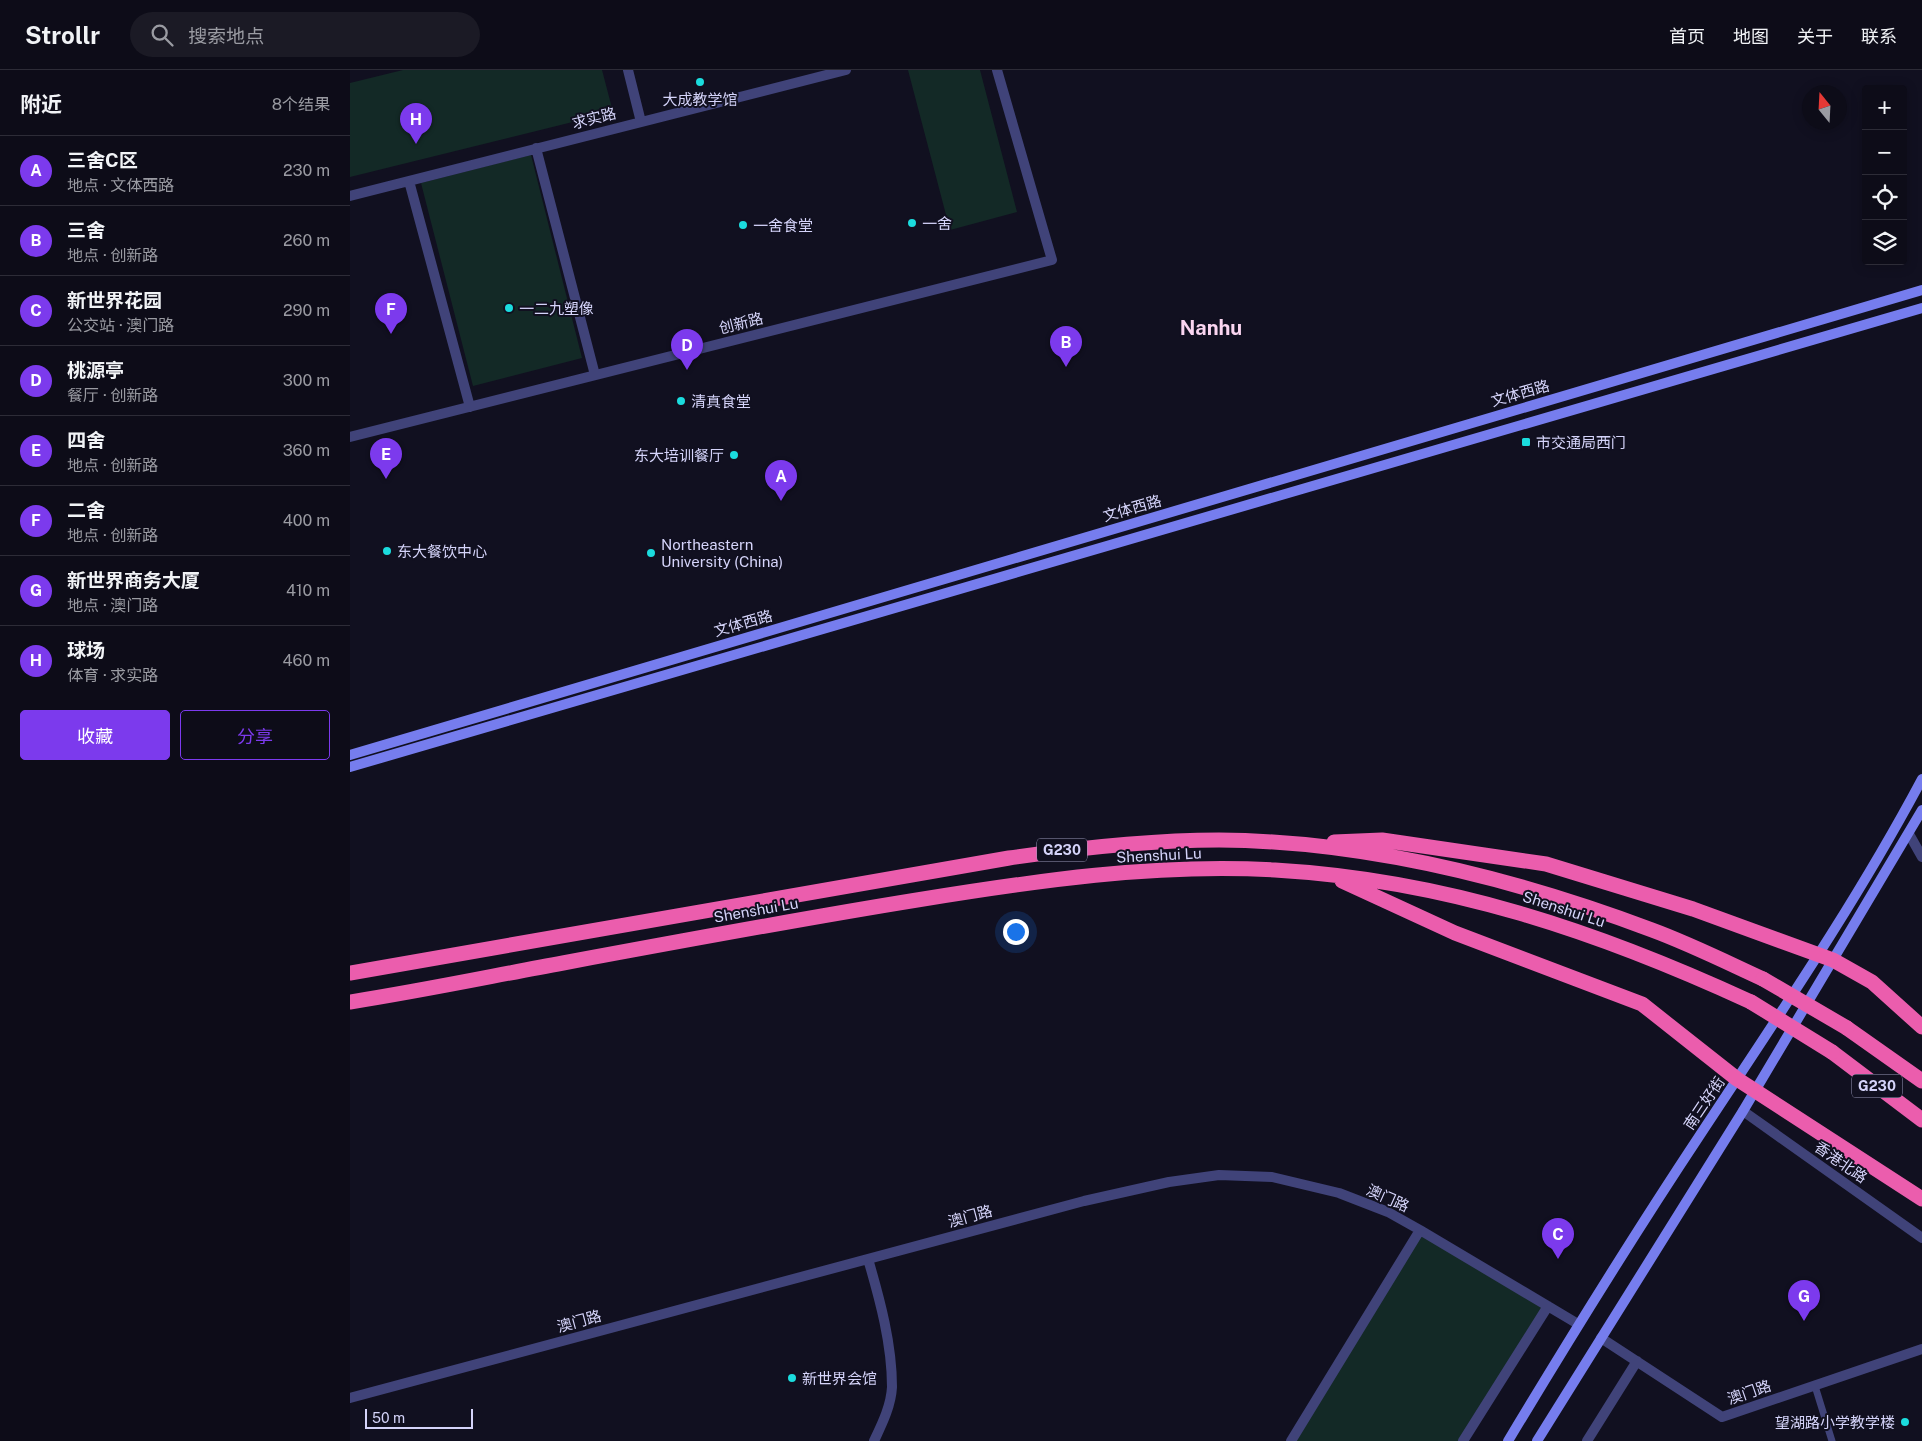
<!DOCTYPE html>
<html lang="zh">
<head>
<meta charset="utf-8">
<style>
  :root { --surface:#0d0c18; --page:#1b1a25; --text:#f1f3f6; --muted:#9a9ba2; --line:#2d2c37; --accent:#7c3aed }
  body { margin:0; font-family:"Public Sans","Noto Sans SC",sans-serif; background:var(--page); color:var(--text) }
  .controls { position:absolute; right:15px; top:15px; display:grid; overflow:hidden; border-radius:5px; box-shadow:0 2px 12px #0003 }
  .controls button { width:45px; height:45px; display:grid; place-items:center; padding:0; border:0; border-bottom:1px solid var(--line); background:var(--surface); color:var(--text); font:25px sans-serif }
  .compass { position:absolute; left:1452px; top:15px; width:45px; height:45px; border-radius:50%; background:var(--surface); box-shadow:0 2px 12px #0003; rotate:342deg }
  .scale { position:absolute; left:15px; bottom:12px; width:108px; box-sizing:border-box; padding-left:5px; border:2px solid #d5d4fa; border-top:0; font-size:14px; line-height:18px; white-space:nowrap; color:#d5d4fa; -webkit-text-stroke:4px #111020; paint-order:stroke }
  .you { position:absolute; left:665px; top:861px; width:18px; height:18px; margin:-12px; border:4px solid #fff; border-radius:50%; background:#1a73e8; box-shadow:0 0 0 8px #1a73e833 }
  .badge { display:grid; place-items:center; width:32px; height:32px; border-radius:50%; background:var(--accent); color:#fff; font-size:16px; font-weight:700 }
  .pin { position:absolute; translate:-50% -41px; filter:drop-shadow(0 1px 2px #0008) }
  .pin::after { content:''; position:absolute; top:26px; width:18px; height:15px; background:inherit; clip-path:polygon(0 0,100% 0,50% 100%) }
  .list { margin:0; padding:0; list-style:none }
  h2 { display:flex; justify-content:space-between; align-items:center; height:65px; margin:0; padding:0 20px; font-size:21px }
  h2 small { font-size:16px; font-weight:400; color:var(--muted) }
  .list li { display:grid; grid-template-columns:32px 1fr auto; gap:15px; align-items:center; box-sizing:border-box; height:70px; padding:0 20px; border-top:1px solid var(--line) }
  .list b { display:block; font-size:19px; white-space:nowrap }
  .list p { margin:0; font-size:16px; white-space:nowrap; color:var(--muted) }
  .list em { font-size:16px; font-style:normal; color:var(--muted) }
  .actions { display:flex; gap:10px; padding:15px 20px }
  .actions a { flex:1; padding:11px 0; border:1px solid var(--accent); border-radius:5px; text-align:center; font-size:18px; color:var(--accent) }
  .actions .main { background:var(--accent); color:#fff }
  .icon { flex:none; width:28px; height:28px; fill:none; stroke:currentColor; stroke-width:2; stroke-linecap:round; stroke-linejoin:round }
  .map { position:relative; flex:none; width:1572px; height:1371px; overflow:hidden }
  header { display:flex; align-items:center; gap:30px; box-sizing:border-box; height:70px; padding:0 25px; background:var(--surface); border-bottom:1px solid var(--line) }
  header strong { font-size:24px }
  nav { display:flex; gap:28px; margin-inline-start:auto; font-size:18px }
  .search { width:350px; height:45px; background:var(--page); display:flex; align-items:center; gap:12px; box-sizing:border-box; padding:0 18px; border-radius:28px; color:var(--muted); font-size:19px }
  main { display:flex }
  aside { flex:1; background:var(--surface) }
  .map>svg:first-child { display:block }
</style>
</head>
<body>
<header>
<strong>Strollr</strong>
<div class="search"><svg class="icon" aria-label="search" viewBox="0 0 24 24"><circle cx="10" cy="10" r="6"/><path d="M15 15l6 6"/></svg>搜索地点</div>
<nav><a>首页</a><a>地图</a><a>关于</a><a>联系</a></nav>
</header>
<main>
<aside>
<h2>附近<small>8个结果</small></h2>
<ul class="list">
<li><span class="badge">A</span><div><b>三舍C区</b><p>地点 · 文体西路</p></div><em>230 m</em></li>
<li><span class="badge">B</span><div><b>三舍</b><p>地点 · 创新路</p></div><em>260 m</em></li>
<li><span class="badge">C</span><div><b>新世界花园</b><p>公交站 · 澳门路</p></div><em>290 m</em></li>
<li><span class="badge">D</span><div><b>桃源亭</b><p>餐厅 · 创新路</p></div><em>300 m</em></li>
<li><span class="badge">E</span><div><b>四舍</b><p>地点 · 创新路</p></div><em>360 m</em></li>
<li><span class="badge">F</span><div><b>二舍</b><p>地点 · 创新路</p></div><em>400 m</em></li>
<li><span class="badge">G</span><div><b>新世界商务大厦</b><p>地点 · 澳门路</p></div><em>410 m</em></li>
<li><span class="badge">H</span><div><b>球场</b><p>体育 · 求实路</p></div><em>460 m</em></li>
</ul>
<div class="actions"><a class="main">收藏</a><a>分享</a></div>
</aside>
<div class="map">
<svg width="1572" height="1371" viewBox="0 0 1572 1371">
  <rect width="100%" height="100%" fill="#111020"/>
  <path fill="#132926" d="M53 0H252L263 42 0 107V13Z
    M558 0H630L667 142 600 160Z
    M181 85 232 288 123 316 71 113Z
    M1070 1160 1198 1236 1113 1371H941Z"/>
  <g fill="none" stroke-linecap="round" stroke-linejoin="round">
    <path stroke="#404379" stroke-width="7" d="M1465 1316 1482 1371"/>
    <path stroke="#404379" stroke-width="10" d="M278 0 291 52
      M186 78 245 305
      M59 111 120 337
      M0 126 496 0
      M0 367 702 190 647 0
      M1559 764 1572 787
      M1393 1041 1572 1168
      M518 1189C530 1230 542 1274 542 1317 541 1336 532 1354 524 1371
      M1251 1268 1372 1347 1572 1279
      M0 1328 734 1131 819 1112 869 1105 922 1107 989 1123 1038 1142 1070 1160 1228 1254
      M941 1371 1070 1160
      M1113 1371 1198 1236
      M1237 1371 1287 1291"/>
    <path stroke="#767dee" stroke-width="10" d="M0 685 1572 220
      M0 697 1572 238
      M1158 1371C1220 1268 1283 1166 1350 1065 1427 948 1506 833 1572 709
      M1187 1371 1393 1041 1572 740"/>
    <path stroke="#eb5dad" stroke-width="15" d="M984 772 1032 770 1196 794 1343 839 1483 890 1522 912 1572 957
      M992 811 1105 863 1292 934 1387 1009 1572 1129
      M0 903 659 788C728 778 798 770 869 770 1015 771 1166 809 1302 860 1340 874 1376 892 1413 909
      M0 932C71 921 142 906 213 893 331 871 449 849 567 830 684 811 806 793 925 800 1096 810 1247 861 1401 932
      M1497 958 1572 1011
      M1482 982 1572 1050"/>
    <path stroke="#eb5dad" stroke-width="15" d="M1413 909 1497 958
      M1401 932 1482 982"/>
  </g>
  <g fill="#1bdcde" stroke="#111020" stroke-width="2">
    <circle cx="350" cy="12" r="5"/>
    <circle cx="562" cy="153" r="5"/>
    <circle cx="393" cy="155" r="5"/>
    <circle cx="159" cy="238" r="5"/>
    <circle cx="331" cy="331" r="5"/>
    <rect x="1171" y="367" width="10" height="10" rx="2.5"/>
    <circle cx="384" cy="385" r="5"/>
    <circle cx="37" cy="481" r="5"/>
    <circle cx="301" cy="483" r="5"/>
    <circle cx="442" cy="1308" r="5"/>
    <circle cx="1555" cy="1352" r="5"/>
  </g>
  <g text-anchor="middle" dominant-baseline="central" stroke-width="4" stroke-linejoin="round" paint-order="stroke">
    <g fill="#111020" stroke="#9a99b9" stroke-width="1">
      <rect x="687" y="768.5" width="50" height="23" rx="4"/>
      <rect x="1502" y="1004.5" width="50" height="23" rx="4"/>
    </g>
    <g font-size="14" font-weight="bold" fill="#d5d4fa">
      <text x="712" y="780">G230</text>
      <text x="1527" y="1016">G230</text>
    </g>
    <g font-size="15" fill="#d5d4fa" stroke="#111020" text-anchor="start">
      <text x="350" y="29" text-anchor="middle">大成教学馆</text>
      <text x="572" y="153">一舍</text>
      <text x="403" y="155">一舍食堂</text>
      <text x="169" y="238">一二九塑像</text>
      <text x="341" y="331">清真食堂</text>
      <text x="1186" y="372">市交通局西门</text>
      <text x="374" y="385" text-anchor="end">东大培训餐厅</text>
      <text x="311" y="474">Northeastern<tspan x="311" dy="17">University (China)</tspan></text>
      <text x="47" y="481">东大餐饮中心</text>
      <text x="452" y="1308">新世界会馆</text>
      <text x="1545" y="1352" text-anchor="end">望湖路小学教学楼</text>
    </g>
    <g font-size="15" fill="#d5d4fa" stroke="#111020">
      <text transform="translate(244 48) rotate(-14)">求实路</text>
      <text transform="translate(391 253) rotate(-14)">创新路</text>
      <text transform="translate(1170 323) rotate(-16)">文体西路</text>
      <text transform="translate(782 438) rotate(-16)">文体西路</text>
      <text transform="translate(393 553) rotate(-16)">文体西路</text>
      <text transform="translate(809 785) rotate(-3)">Shenshui Lu</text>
      <text transform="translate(1214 839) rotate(18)">Shenshui Lu</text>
      <text transform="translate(406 840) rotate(-10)">Shenshui Lu</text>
      <text transform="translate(1354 1033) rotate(-56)">南三好街</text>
      <text transform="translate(1491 1092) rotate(35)">香港北路</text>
      <text transform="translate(1038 1128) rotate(24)">澳门路</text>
      <text transform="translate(620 1146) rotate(-15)">澳门路</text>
      <text transform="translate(229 1251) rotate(-15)">澳门路</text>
      <text transform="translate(1399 1322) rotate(-19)">澳门路</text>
    </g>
    <g font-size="20" font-weight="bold" fill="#fad5f0" stroke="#111020">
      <text x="861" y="258">Nanhu</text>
    </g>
  </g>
</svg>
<div class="controls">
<button>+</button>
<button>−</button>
<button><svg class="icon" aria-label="locate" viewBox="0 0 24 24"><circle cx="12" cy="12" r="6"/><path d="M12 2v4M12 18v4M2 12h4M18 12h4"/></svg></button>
<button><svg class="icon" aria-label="layers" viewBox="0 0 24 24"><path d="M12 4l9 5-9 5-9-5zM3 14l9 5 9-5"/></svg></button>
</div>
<svg class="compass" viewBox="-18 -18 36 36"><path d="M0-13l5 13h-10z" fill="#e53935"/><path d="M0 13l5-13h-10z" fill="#9a9ba2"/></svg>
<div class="scale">50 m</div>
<div class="you"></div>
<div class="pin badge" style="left:431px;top:431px">A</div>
<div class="pin badge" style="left:716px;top:297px">B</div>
<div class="pin badge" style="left:1208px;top:1189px">C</div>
<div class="pin badge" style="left:337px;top:300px">D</div>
<div class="pin badge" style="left:36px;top:409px">E</div>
<div class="pin badge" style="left:41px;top:264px">F</div>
<div class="pin badge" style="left:1454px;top:1251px">G</div>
<div class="pin badge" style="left:66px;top:74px">H</div>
</div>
</main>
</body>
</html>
